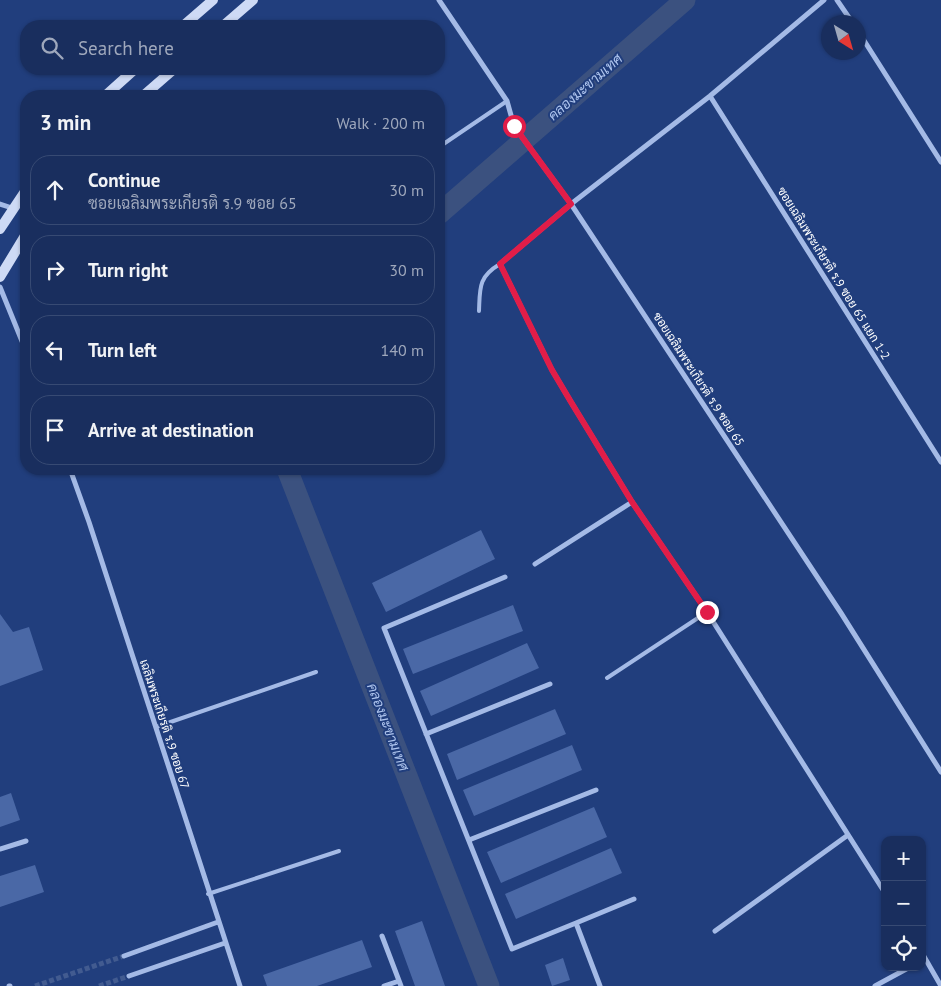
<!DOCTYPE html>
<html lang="en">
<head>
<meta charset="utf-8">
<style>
  :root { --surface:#192e5e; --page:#223664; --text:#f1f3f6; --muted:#9fa8bc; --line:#374a73 }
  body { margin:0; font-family:"PT Sans",Sarabun,sans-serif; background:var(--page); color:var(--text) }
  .controls { position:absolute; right:15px; bottom:15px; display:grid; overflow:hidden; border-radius:10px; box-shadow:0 1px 4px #0004 }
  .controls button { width:45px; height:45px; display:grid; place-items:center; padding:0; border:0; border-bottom:1px solid var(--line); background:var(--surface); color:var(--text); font:25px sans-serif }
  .compass { position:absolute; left:821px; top:15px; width:45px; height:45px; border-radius:50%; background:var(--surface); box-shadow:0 1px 4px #0004; rotate:143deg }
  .stop { position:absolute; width:15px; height:15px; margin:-11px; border:4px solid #e11d48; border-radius:50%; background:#fff }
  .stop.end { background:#e11d48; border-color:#fff; box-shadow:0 1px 5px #0008 }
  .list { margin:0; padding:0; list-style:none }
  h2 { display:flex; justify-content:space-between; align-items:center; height:65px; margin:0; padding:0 20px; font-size:21px }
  h2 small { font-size:16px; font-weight:400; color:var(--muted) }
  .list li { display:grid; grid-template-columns:32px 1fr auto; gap:15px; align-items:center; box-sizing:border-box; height:70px; margin:0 10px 10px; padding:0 10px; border:1px solid var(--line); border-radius:20px }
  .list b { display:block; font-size:19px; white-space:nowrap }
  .list p { margin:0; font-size:16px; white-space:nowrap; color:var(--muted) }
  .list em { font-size:16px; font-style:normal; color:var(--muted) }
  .icon { flex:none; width:28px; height:28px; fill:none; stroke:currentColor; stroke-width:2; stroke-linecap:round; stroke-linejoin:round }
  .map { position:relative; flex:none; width:941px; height:986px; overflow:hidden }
  .search { position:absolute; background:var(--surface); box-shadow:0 1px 4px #0004; left:20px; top:20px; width:425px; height:55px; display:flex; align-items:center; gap:12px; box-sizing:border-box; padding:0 18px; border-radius:20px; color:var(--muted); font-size:19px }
  .panel { position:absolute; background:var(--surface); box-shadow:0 1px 4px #0004; left:20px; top:90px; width:425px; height:385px; border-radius:20px }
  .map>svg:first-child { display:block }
</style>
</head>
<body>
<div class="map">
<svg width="941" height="986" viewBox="0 0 941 986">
  <rect width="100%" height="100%" fill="#213e7d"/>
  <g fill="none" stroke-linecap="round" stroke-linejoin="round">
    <path stroke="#3b517f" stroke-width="21" d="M439 214 685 0
      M287 469 489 986"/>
  </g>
  <path fill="#4a68a6" d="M481 530 495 559 386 612 372 583Z
    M513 605 523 631 413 674 403 649Z
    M0 614 13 632 29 627 43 670 0 686Z
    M527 643 539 668 431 716 420 691Z
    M555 709 566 734 457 780 447 754Z
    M572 745 582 770 474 816 463 790Z
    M11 793 20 820 0 827V797Z
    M594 807 607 837 501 883 487 852Z
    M611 848 622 873 516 919 505 894Z
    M35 865 44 892 0 907V876Z
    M422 921 445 986H415L395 931Z
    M362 940 372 967 317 986H267L263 975Z
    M563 958 570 980 552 986 545 965Z"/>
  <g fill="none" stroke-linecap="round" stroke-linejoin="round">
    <path stroke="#425b90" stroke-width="5" stroke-dasharray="5 2.5" stroke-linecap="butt" d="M35 986 124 956
      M99 986 129 976"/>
    <path stroke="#a4bae6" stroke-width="4" d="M151 89 157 96
      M439 147 507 101
      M479 311C480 288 478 277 500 264
      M607 678 707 612
      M156 727 316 672
      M208 894 339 851"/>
    <path stroke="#a4bae6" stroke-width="5" d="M439 0 507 101 514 126 571 204 841 613 941 772
      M824 0 710 96 571 204 500 264 552 370 571 402 632 502 707 612 885 893
      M837 0 852 22
      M858 31 941 162
      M710 96 941 462
      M0 204 12 208
      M0 287 26 351
      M70 469 89 522 240 986
      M535 564 632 502
      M505 577 384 628 512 949 576 923 600 986
      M426 734 550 684
      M469 840 596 790
      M0 849 26 841
      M576 923 634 899
      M715 931 848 835
      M382 936 401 986
      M922 953 941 986
      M124 956 218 922
      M129 976 225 943
      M9 986H10
      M384 986 399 981
      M875 986 910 967"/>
    <path stroke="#cedaf5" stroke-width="10" d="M183 26 213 0
      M223 26 253 0
      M105 96 135 69
      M143 96 174 69
      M0 229 26 190
      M0 277 26 234"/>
  </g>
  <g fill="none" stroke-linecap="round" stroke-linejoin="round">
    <path stroke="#e11d48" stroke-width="6" d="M514 126 571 204 500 264 552 370 571 402 632 502 707 612"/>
  </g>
  <g text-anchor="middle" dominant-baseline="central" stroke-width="4" stroke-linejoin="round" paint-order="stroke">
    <g font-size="12" fill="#fff" stroke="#213e7d">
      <text transform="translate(834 273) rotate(58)">ซอยเฉลิมพระเกียรติ ร.9 ซอย 65 แยก 1-2</text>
      <text transform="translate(699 379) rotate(57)">ซอยเฉลิมพระเกียรติ ร.9 ซอย 65</text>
      <text transform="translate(165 724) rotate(72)">เฉลิมพระเกียรติ ร.9 ซอย 67</text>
    </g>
    <g font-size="14" font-style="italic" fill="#afc5ee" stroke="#213e7d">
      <text transform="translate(585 87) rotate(-41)">คลองมะขามเทศ</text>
      <text transform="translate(388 727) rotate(69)">คลองมะขามเทศ</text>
    </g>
  </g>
</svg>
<div class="controls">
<button>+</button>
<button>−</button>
<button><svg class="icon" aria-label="locate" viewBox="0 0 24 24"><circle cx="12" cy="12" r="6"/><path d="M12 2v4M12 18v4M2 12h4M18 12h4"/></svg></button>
</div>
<svg class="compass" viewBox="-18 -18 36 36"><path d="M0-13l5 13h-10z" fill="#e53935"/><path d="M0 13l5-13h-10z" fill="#9fa8bc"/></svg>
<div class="stop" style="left:514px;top:126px"></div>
<div class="stop end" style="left:707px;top:612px"></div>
<div class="search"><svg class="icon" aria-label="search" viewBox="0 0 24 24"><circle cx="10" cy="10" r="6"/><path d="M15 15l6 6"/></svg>Search here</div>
<section class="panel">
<h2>3 min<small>Walk · 200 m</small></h2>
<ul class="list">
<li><svg class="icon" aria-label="ahead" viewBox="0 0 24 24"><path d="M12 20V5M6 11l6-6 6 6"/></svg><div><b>Continue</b><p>ซอยเฉลิมพระเกียรติ ร.9 ซอย 65</p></div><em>30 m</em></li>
<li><svg class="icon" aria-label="right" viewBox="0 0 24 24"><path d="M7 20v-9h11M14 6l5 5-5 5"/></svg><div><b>Turn right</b></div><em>30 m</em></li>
<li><svg class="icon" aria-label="left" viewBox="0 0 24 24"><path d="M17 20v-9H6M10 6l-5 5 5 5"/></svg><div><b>Turn left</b></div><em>140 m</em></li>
<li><svg class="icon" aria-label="arrive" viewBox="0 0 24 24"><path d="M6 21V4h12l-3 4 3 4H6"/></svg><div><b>Arrive at destination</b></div></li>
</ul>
</section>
</div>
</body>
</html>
